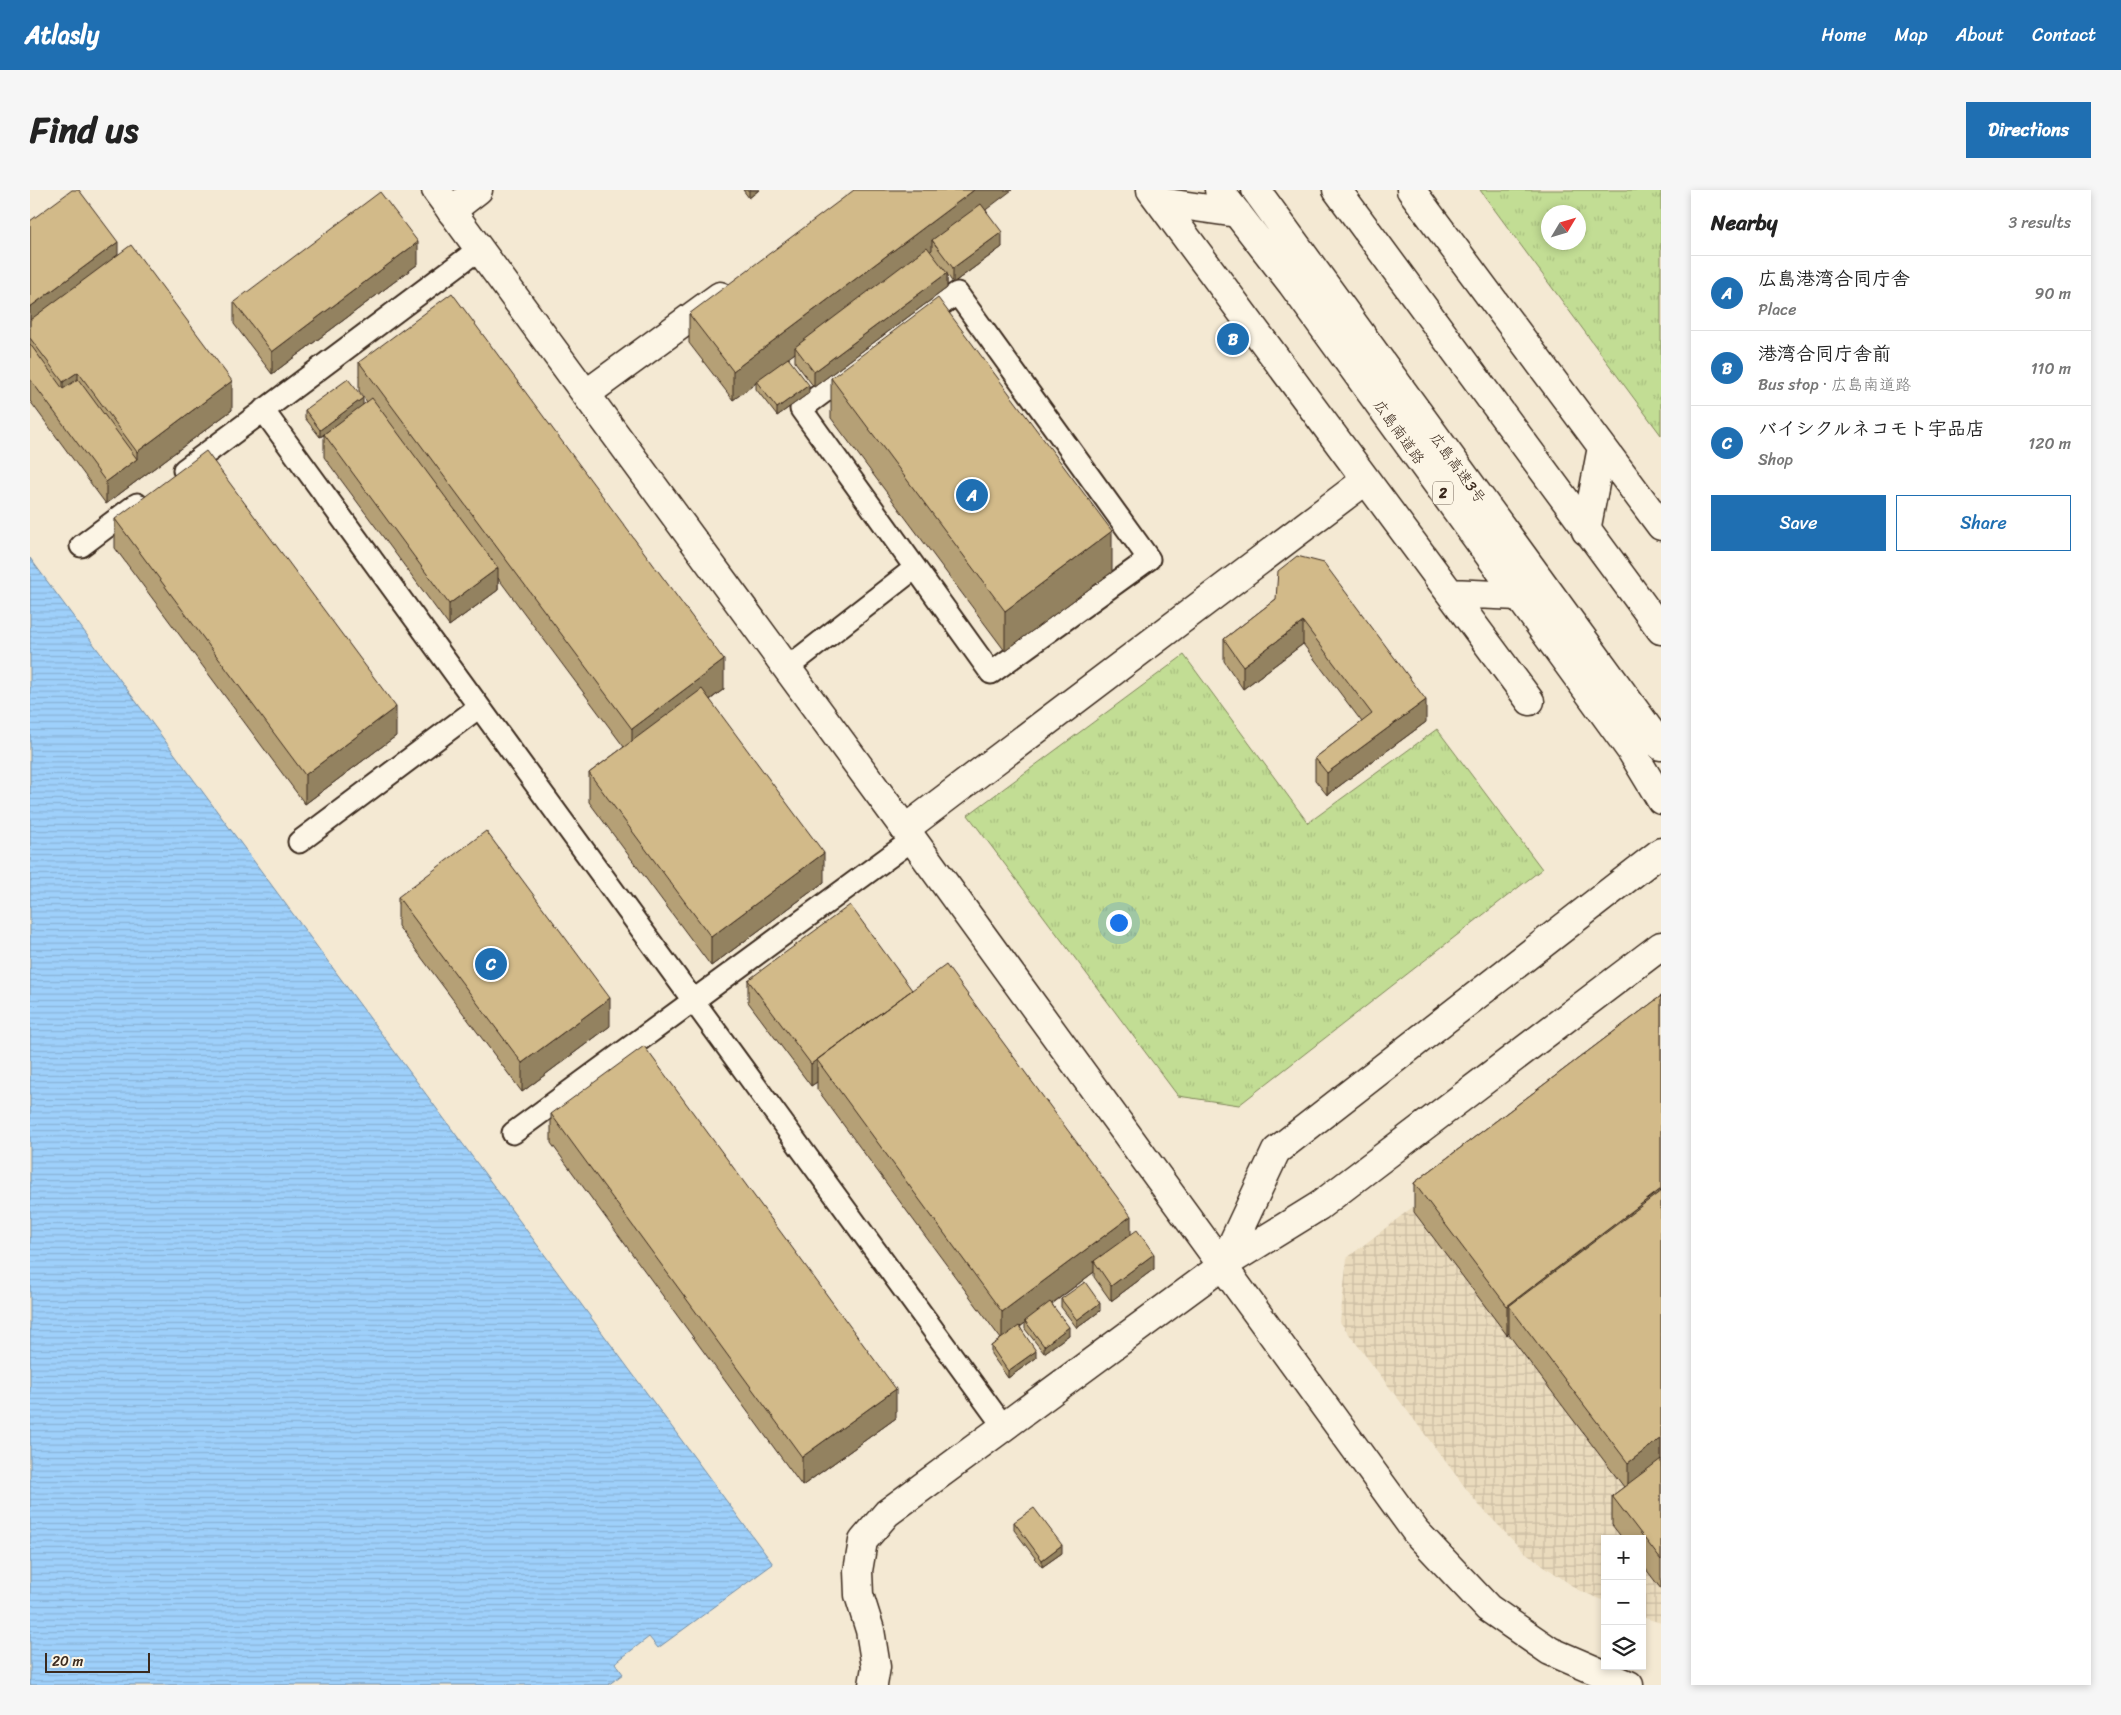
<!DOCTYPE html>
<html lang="en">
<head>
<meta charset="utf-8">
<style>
  :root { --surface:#fff; --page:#f6f6f6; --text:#222; --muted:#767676; --line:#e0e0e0; --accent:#1f6fb2 }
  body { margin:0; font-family:Sriracha,"Klee One",sans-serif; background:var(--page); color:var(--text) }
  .controls { position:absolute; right:15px; bottom:15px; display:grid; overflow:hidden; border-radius:0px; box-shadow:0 2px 8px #0003 }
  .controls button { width:45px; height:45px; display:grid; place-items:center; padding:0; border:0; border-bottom:1px solid var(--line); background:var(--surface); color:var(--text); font:25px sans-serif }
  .compass { position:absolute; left:1511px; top:15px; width:45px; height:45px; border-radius:50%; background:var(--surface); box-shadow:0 2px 8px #0003; rotate:52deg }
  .scale { position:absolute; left:15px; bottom:12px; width:105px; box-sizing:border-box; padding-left:5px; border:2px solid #3b2a1e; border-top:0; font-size:14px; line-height:18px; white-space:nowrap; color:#3b2a1e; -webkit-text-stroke:4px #fcf5e5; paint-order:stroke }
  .you { position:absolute; left:1088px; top:732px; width:18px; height:18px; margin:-12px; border:4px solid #fff; border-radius:50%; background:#1a73e8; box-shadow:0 0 0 8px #1a73e833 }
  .badge { display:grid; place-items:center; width:32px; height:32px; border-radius:50%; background:var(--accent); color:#fff; font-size:16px; font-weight:700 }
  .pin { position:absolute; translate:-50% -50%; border:2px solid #fff; box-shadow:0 1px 5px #0006 }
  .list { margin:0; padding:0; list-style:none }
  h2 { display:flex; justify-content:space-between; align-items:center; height:65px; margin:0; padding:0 20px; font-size:21px }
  h2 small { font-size:16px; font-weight:400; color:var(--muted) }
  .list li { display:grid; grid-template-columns:32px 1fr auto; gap:15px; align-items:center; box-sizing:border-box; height:75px; padding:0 20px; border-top:1px solid var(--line) }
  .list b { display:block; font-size:19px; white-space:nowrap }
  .list p { margin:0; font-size:16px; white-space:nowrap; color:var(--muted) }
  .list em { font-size:16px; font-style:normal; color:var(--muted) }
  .actions { display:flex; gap:10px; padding:15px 20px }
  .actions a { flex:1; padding:11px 0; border:1px solid var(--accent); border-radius:0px; text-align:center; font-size:18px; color:var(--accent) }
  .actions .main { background:var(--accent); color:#fff }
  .icon { flex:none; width:28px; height:28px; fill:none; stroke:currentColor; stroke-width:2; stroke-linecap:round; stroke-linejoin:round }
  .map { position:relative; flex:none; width:1631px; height:1495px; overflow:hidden; border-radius:0px }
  header { display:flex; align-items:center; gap:30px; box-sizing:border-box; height:70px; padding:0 25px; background:var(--accent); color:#fff }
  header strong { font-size:24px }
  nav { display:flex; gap:28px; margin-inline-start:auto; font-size:18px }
  .intro { display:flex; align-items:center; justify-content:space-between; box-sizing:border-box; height:120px; padding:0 30px }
  h1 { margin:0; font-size:35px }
  .button { padding:12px 22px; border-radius:0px; background:var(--accent); color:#fff; font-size:18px; font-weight:700 }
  main { display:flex; gap:30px; padding:0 30px }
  aside { flex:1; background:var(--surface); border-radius:0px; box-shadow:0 2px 8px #0003 }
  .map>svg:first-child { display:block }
</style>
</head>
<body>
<header>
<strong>Atlasly</strong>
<nav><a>Home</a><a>Map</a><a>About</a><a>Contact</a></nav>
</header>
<div class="intro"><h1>Find us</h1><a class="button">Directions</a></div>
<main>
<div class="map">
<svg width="1631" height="1495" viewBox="0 0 1631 1495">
  <defs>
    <pattern id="industrial-grid" width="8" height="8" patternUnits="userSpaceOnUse" patternTransform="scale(1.25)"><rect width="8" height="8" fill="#eadbbd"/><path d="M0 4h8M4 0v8" fill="none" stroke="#cabca2"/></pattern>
    <pattern id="park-tufts" width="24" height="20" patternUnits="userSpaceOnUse" patternTransform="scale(1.25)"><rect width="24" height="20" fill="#c2dd94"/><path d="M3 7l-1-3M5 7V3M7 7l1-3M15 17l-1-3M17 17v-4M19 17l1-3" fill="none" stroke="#a8be7f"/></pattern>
    <pattern id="water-rules" width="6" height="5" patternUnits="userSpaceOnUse" patternTransform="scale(1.25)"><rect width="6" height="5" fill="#9ed0fb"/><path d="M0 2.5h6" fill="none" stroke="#89b3d7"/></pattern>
  </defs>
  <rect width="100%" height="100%" fill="#f4e9d3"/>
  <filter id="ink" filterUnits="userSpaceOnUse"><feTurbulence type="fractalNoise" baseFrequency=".02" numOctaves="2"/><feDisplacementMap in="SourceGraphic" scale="10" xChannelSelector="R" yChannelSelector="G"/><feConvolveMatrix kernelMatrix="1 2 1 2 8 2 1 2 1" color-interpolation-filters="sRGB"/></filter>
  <g filter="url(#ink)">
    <path fill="url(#industrial-grid)" d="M1631 824V1433L1612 1427V1349H1575V1411L1548 1400 1492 1360 1447 1313 1310 1132 1317 1068Z"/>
    <path fill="url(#park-tufts)" stroke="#7e8459" fill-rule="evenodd" d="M1450 0H1631V245ZM1518 22H1548V52H1518Z
      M1154 465 1278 633 1407 539 1512 679 1209 915 1148 906 938 625Z"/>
    <path fill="url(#water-rules)" stroke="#768ea3" d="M0 368 743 1374 628 1458 619 1447 585 1473 593 1484 578 1495H0Z"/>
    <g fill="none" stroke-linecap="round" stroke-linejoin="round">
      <g stroke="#3b2a1e" stroke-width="25">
        <path id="lane" d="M927 103 1119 369 961 483 771 219Z
          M233 220 974 1237
          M154 280 449 59
          M51 356 107 314
          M757 478 885 378
          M269 652 449 517
          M483 943 882 650"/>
      </g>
      <g stroke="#3b2a1e" stroke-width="31">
        <path id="street" d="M1121 0 1500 511
          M1381 0 1631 336
          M1130 12 1207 23
          M421 21 448 0
          M556 204 690 106
          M1556 341 1572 257
          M1420 403 1489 406
          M875 639 1336 290"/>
      </g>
      <g stroke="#3b2a1e" stroke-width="31">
        <path id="secondary" d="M406 0 875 639 1386 1342 1458 1418 1520 1461 1599 1495
          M1192 1076 1246 961 1631 662
          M843 1495 846 1477 840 1440 829 1405 828 1381 833 1351 857 1323 1192 1076 1289 1016 1631 756"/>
      </g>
      <g stroke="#3b2a1e" stroke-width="31">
        <path id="highway" d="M1189 0 1262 94 1602 562 1631 610
          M1226 0 1631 556
          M1307 0 1631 440"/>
      </g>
      <use href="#lane" stroke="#fcf5e5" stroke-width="21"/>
      <use href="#street" stroke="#fcf5e5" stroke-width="28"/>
      <use href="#secondary" stroke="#fcf5e5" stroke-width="28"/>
      <use href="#highway" stroke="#fcf5e5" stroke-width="28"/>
    </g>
    <path fill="#b5a076" stroke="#3b2a1e" d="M713 0H729L719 8Z
      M956 20 972 57 923 93 917 84V98L784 197 765 172V163L758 168 779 203 747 226 726 199V193L703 210 659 153V124Z
      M0 31 88 65 202 220 76 314 0 211Z
      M388 74 242 184 204 134V112Z
      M329 172 694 499 680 510 794 692 681 776 559 612V583L594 557 468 388V400L419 436 294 267V245L290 247 275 228V220L333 215 337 212 329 201Z
      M801 188 1082 382 975 461 801 228Z
      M85 329 366 546 275 614 85 358Z
      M1246 409 1396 532 1297 605 1285 590V568L1332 532 1273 454 1213 499 1194 471V449Z
      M368 707 580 836 492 902 368 736Z
      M718 790 882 800 1101 1045 1124 1079 1081 1111 1064 1087V1082L1022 1114 1039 1145 1014 1163 995 1139V1133L990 1137 1006 1168 978 1188 961 1164V1156L971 1149 787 899V892L781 896 718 812Z
      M1631 806V1399L1612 1374V1349H1593L1582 1335V1306L1594 1297 1479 1145V1143L1477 1145 1384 1022V993Z
      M521 924 866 1228 772 1296 521 953Z
      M1031 1109 1070 1121 1047 1138 1031 1117Z
      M984 1332 1032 1363 1012 1377 984 1340Z"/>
    <path fill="#938260" stroke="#3b2a1e" d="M719 0H729L719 8Z
      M944 0H982L907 57 902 50V60L769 161 765 157V163L727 192 726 191V193L703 210V181Z
      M972 42V57L923 93V78Z
      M88 52V75L0 139V117Z
      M388 52V74L242 184V162Z
      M917 83V98L784 197V182Z
      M48 182V211L33 221V192Z
      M202 191V220L76 314V292L107 269V262Z
      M779 195V203L747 226V218Z
      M333 208V216L290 247V240Z
      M1082 341V382L975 461V421Z
      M468 378V400L419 436V414Z
      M1273 432V454L1213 499V476Z
      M694 470V499L602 568V539Z
      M1396 510V532L1297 605V583Z
      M366 517V546L275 614V585Z
      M794 663V692L681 776V747Z
      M882 800 787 870V892L781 896V874Z
      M580 808V836L492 902V873Z
      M1631 999V1028L1479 1116V1143L1477 1145V1116Z
      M1101 1026V1055L1064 1071V1082L996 1133 995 1131V1133L972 1151V1122Z
      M1124 1064V1079L1081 1111V1096Z
      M1070 1113V1121L1047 1138V1130Z
      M1039 1137V1145L1014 1163V1156Z
      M1006 1161V1168L978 1188V1181Z
      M866 1199V1228L772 1296V1267Z
      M1631 1248V1277L1598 1302V1273Z
      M1032 1355V1363L1012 1377V1370Z"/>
    <path fill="#d2ba89" stroke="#3b2a1e" d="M42 0H49L88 52 0 117V31Z
      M824 0H944L703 181 659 124Z
      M350 2 388 52 242 162 204 112Z
      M951 14 972 42 923 78 902 50Z
      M101 55 202 191 107 262 48 182 33 192 0 148V130Z
      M897 57 917 83 784 182 765 157Z
      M422 103 694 470 602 539 329 172Z
      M908 108 1082 341 975 421 801 188Z
      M0 154 33 199 48 189 107 269 76 292 0 189Z
      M758 168 779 195 747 218 726 191Z
      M318 189 333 208 290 240 275 220Z
      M342 208 468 378 419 414 294 244Z
      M176 261 366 517 275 585 85 329Z
      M1267 366 1294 373 1396 510 1297 583 1285 568 1342 524 1273 432 1213 476 1194 449 1246 409 1248 381Z
      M672 499 794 663 681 747 559 583Z
      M456 641 580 808 492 873 368 707Z
      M820 715 882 800 781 874 718 790Z
      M916 775 1101 1026 972 1122 787 870Z
      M1631 806V999L1477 1116 1384 993Z
      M614 856 866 1199 772 1267 521 924Z
      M1631 1001V1248L1598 1273 1479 1116Z
      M1107 1040 1124 1064 1081 1096 1064 1071Z
      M1055 1092 1070 1113 1047 1130 1031 1109Z
      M1020 1112 1039 1137 1014 1156 995 1131Z
      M989 1136 1006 1161 978 1181 961 1156Z
      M1631 1269V1370L1582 1306Z
      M1004 1318 1032 1355 1012 1370 984 1332Z"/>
  </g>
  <g text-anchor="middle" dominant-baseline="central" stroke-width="4" stroke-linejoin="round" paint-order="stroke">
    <rect fill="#fcf5e5" stroke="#75675a" stroke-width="1" x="1403" y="291.5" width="20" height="23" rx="4"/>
    <g font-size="14" font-weight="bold" fill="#3b2a1e">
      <text x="1413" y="303">2</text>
    </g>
    <g font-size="15" fill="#3b2a1e" stroke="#fcf5e5">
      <text transform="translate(1369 242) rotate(54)">広島南道路</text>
      <text transform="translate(1428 278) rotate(54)">広島高速3号</text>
    </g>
  </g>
</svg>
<div class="controls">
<button>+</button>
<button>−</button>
<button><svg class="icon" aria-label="layers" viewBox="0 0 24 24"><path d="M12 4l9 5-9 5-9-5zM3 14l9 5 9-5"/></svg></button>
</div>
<svg class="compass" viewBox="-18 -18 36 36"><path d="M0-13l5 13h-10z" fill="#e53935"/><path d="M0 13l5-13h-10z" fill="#767676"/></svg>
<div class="scale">20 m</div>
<div class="you"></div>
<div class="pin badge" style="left:942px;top:305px">A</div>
<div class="pin badge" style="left:1203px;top:149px">B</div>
<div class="pin badge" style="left:461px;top:774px">C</div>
</div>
<aside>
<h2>Nearby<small>3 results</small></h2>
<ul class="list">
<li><span class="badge">A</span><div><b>広島港湾合同庁舎</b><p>Place</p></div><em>90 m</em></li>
<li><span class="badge">B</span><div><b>港湾合同庁舎前</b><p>Bus stop · 広島南道路</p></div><em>110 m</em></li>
<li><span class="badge">C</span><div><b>バイシクルネコモト宇品店</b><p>Shop</p></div><em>120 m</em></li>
</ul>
<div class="actions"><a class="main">Save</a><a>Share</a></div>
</aside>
</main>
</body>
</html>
